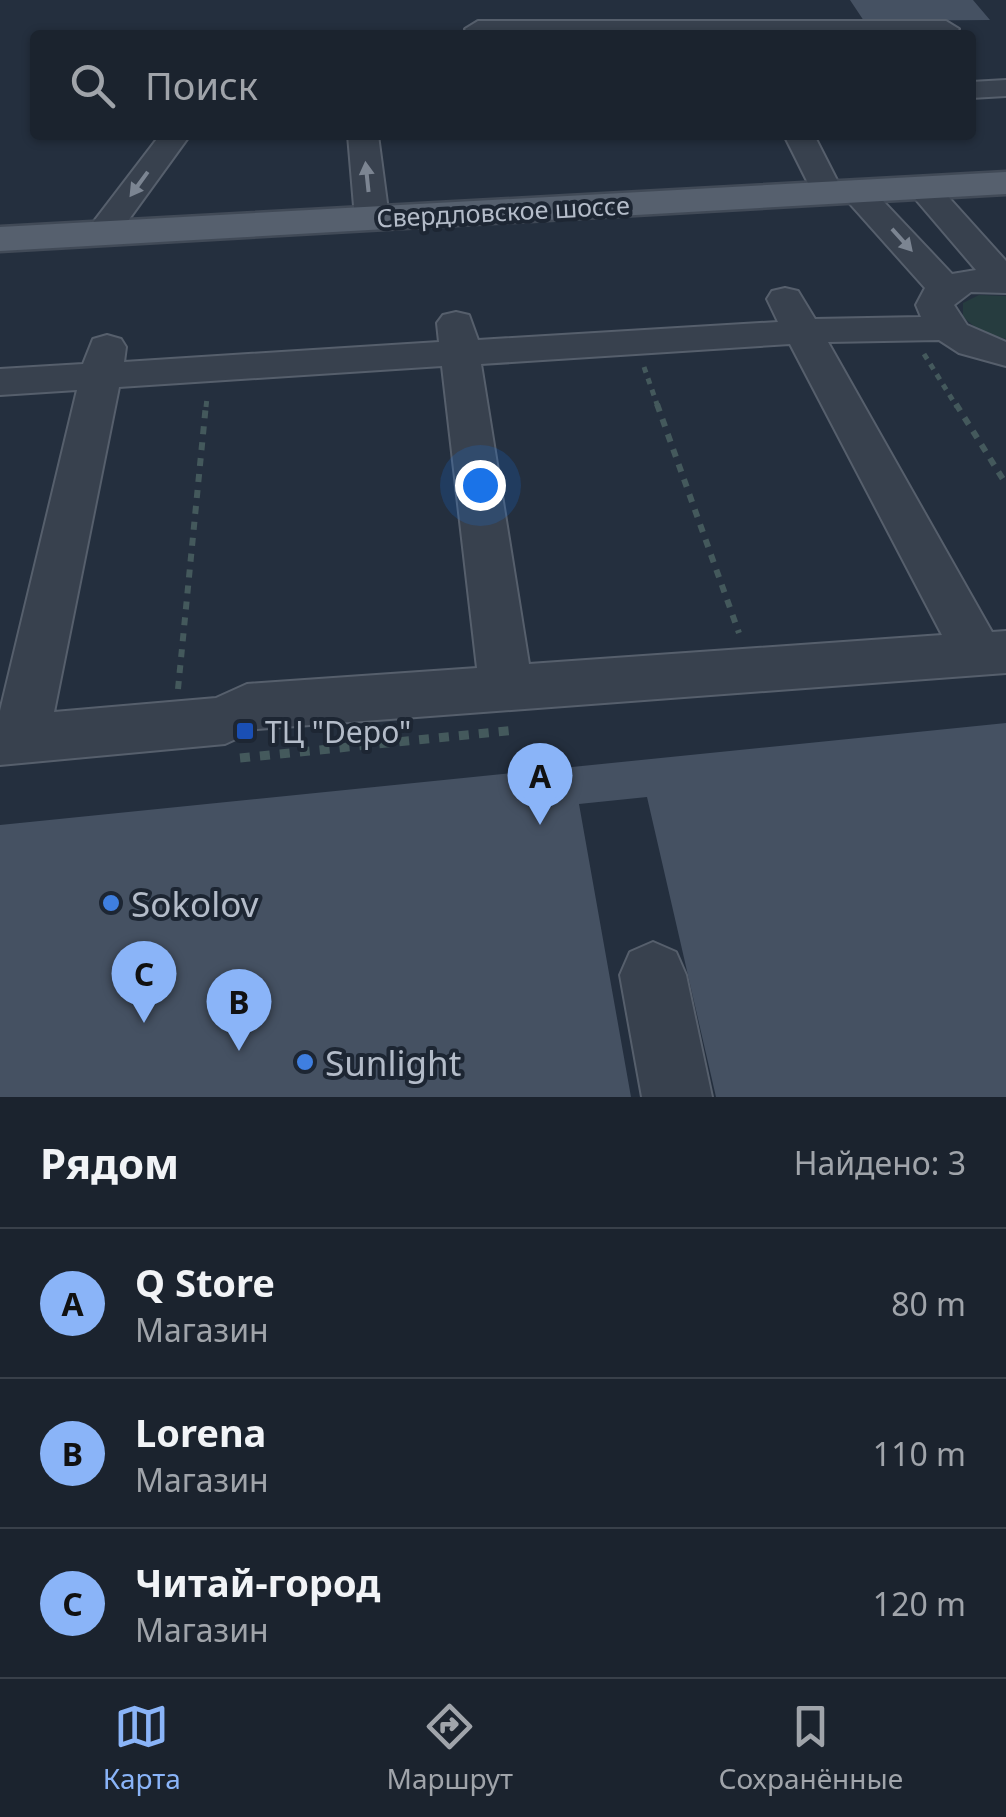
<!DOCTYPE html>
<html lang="ru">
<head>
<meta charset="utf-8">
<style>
  :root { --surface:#1b232e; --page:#282f3a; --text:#f1f3f6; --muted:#a0a4aa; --line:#39404a; --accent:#8ab4f8 }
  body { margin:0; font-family:"Noto Sans",sans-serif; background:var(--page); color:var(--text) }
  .you { position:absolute; left:480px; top:485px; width:35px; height:35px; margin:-25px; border:8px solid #fff; border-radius:50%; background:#1a73e8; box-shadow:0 0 0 15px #1a73e833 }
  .badge { display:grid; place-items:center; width:65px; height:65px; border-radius:50%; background:var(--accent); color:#111; font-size:32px; font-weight:700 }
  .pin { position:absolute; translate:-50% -82px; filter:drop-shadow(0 2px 5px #0008) }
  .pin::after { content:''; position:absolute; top:52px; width:35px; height:30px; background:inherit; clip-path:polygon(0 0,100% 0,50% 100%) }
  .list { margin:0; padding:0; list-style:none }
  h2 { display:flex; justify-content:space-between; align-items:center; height:130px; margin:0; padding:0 40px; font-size:42px }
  h2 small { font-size:32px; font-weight:400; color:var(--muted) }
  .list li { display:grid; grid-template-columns:65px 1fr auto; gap:30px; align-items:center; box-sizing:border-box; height:150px; padding:0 40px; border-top:2px solid var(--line) }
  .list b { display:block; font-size:38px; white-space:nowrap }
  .list p { margin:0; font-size:32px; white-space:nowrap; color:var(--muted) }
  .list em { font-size:32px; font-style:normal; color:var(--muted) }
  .icon { flex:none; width:55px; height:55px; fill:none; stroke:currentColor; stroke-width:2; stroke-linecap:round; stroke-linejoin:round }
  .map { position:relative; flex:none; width:1006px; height:1097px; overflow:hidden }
  .search { position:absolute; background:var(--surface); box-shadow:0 2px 8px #0004; left:30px; right:30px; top:30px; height:110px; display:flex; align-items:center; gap:25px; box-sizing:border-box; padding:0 35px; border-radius:10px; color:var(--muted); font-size:38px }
  .sheet { height:580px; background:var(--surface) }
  nav { display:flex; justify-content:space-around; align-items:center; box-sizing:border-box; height:140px; border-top:2px solid var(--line); background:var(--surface); font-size:28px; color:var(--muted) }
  nav a { display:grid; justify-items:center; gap:5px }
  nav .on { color:var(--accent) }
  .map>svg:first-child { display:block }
</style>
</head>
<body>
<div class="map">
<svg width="1006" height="1097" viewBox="0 0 1006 1097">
  <rect width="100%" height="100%" fill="#242f3e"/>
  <path fill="#263c3f" d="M979 295 1006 296V339L981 332 963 317V303Z"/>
  <path fill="#455162" d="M850 0H973L990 20 864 21Z
    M1006 723V1097H716L647 797 579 804 631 1097H0V825Z"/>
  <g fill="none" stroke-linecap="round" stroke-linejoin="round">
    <g stroke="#565f6c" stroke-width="4">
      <path id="minor" d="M478 21H946L959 29 953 35 469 34 465 29Z
        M1006 80V96L971 98V82Z
        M160 135H190L114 240 102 243 90 240 85 233Z
        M348 135H378L389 218 384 225H360L355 218Z
        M784 135H814L842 190 857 182 868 185 952 274 976 270 912 195 907 188 912 181H934L1006 261V293L971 292 954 305 967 325 1006 342V366L959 353 939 340 828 342 992 632 1006 631V673L257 729 225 744 0 765V711L77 390 0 395V369L83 364 93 339 107 335 121 339 126 347 124 362 439 342 437 323 443 315 456 312 469 315 478 340 778 322 767 299 772 291 785 288 798 291 815 319 921 317 916 305 925 288 843 196 828 204 817 201ZM790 344 942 635 529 664 481 364ZM442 366 477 668 247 684 216 698 54 712 119 387Z
        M653 942 676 952 686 975 712 1097H642L620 975 630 952Z"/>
    </g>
    <g stroke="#414a57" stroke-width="5">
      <path id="major" d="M1006 172V194L0 251V227Z"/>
    </g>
    <path stroke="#44595c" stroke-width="5" stroke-dasharray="6 6" stroke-linecap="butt" d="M924 354 957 407
      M644 367 658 407
      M206 407 207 398"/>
    <path stroke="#44595c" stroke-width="6" stroke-dasharray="8 8" stroke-linecap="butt" d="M657 404 739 633
      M956 404 1006 484
      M178 689 206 404"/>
    <path stroke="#44595c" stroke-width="9" stroke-dasharray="10 10" stroke-linecap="butt" d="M240 758 516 730"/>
    <use href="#minor" fill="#38414e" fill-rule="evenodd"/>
    <use href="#major" fill="#56606e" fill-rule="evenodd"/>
  </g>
  <defs><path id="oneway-solid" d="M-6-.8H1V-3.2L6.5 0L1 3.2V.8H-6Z" transform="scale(2.5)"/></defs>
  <g fill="#7c8592">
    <use href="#oneway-solid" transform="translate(367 177) rotate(-96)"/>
    <use href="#oneway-solid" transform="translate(139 184) rotate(126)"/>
    <use href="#oneway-solid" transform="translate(902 240) rotate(48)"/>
  </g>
  <rect fill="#1a4fb4" stroke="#1d2633" stroke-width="4" x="235" y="721" width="20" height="20" rx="5"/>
  <g fill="#3f7fe0" stroke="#1d2633" stroke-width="4">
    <circle cx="111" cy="903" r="10"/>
    <circle cx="305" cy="1062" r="10"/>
  </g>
  <g text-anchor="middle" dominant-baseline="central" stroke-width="8" stroke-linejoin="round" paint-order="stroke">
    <g font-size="25" fill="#b4bcc9" stroke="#1d2633">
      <text transform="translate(503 211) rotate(-3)">Свердловское шоссе</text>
    </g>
    <g font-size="30" fill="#b4bcc9" stroke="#1d2633" text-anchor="start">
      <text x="265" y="731">ТЦ "Depo"</text>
    </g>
    <g font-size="35" fill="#b4bcc9" stroke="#1d2633" text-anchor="start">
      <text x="131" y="903">Sokolov</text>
      <text x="325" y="1062">Sunlight</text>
    </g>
  </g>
</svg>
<div class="you"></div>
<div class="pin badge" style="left:540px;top:825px">A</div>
<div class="pin badge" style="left:239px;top:1051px">B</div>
<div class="pin badge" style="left:144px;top:1023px">C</div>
<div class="search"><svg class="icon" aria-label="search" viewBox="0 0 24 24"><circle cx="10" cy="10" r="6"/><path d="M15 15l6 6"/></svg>Поиск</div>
</div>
<section class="sheet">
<h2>Рядом<small>Найдено: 3</small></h2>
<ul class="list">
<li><span class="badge">A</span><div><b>Q Store</b><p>Магазин</p></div><em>80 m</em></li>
<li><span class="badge">B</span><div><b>Lorena</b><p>Магазин</p></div><em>110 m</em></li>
<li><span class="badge">C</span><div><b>Читай-город</b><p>Магазин</p></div><em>120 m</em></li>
</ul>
</section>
<nav>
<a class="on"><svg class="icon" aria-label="map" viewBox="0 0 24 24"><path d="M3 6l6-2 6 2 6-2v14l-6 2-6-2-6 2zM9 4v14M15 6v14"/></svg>Карта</a>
<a><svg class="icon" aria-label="directions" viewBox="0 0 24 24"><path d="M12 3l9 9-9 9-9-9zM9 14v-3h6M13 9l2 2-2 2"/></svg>Маршрут</a>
<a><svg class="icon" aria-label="saved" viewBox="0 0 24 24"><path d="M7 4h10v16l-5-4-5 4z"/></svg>Сохранённые</a>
</nav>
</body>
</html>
